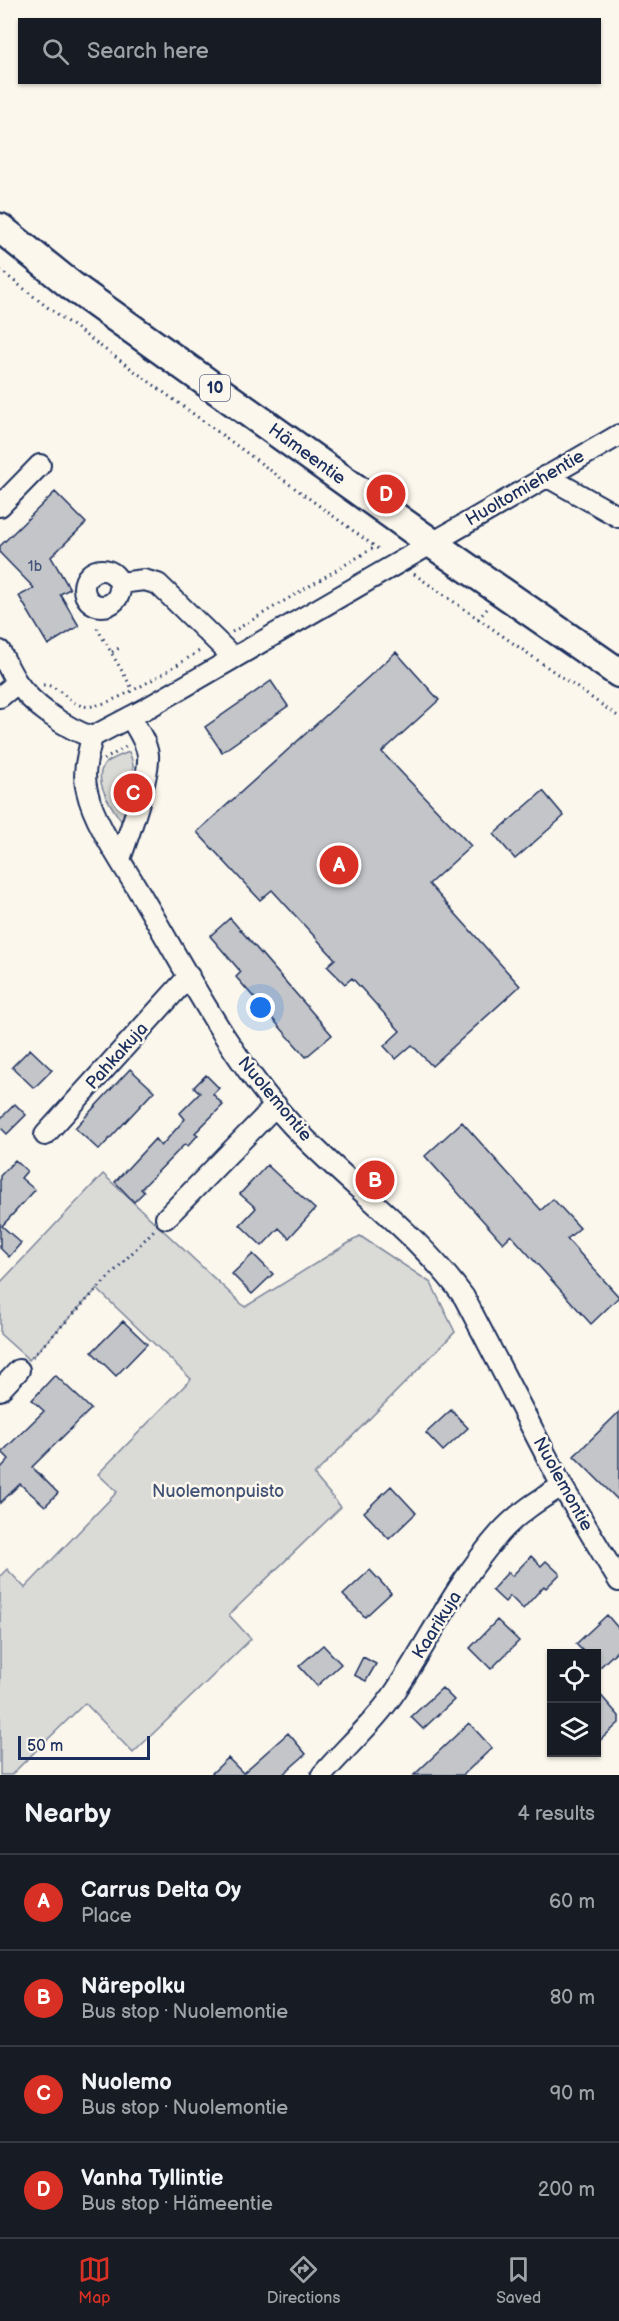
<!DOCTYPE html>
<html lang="en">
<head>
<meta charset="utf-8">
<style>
  :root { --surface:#171b24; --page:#242831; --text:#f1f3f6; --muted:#9ea1a6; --line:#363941; --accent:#d93025 }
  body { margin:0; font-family:"Balsamiq Sans",sans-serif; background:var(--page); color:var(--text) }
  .controls { position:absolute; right:18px; bottom:18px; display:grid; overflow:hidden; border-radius:0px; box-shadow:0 2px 4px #0004 }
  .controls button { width:54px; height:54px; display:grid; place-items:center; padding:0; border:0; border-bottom:2px solid var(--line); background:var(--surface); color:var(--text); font:30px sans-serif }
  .scale { position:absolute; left:18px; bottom:15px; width:132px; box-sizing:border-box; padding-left:6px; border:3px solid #1b2f5e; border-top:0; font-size:16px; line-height:21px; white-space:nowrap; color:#1b2f5e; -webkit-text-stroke:4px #fbf7ec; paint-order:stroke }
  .you { position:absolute; left:261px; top:1008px; width:21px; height:21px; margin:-15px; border:4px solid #fff; border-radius:50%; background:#1a73e8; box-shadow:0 0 0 9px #1a73e833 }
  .badge { display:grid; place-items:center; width:39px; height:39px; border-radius:50%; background:var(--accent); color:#fff; font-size:20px; font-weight:700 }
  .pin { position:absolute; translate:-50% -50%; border:3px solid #fff; box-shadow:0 2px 6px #0006 }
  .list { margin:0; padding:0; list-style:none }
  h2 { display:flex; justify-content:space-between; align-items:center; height:78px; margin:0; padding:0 24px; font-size:26px }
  h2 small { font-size:20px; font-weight:400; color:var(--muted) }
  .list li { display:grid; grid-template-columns:39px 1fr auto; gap:18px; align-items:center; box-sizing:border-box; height:96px; padding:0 24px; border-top:2px solid var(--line) }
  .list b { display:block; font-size:22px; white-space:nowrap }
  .list p { margin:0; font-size:20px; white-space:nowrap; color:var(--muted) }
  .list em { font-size:20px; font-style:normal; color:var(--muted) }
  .icon { flex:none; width:33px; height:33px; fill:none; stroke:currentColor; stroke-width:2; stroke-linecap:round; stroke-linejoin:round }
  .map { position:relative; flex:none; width:619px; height:1775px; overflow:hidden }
  .search { position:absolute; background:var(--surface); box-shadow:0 2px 4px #0004; left:18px; right:18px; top:18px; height:66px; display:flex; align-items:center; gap:15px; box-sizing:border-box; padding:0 21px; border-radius:0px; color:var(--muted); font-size:22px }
  .sheet { height:462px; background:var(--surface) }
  nav { display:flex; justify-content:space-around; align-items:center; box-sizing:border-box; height:84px; border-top:2px solid var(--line); background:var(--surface); font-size:16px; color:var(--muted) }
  nav a { display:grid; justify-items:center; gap:3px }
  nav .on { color:var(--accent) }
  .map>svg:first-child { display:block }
</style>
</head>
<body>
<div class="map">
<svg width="619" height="1775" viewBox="0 0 619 1775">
  <rect width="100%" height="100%" fill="#fbf7ec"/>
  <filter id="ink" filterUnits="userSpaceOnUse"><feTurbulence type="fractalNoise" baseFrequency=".0167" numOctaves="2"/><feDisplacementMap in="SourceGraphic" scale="12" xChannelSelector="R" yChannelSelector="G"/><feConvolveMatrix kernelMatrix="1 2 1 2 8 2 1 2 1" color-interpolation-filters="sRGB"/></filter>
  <g filter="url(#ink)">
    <path fill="#dadad7" stroke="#7a849a" stroke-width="1.5" d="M129 752C139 772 130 802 122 822 113 809 92 781 104 765 109 759 122 755 129 752Z
      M103 1174 245 1307 360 1236 431 1283 455 1332 314 1475 341 1507 229 1615 251 1639 133 1753 85 1703 11 1775H0V1576L7 1569 25 1588 117 1492 98 1474 191 1379 97 1289 29 1360 0 1334V1283Z"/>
    <path fill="#c3c5c9" stroke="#1b2f5e" stroke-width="1.5" d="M55 492 86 523 51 557 70 589 60 594 79 626 48 645 19 596 34 588 0 553V546Z
      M396 652 439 700 382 752 471 846 429 884 520 986 432 1066 412 1045 396 1059 384 1046 400 1031 352 978 345 984 327 966 335 959 272 890 260 900 197 832Z
      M271 681 288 706 222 752 205 727Z
      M543 791 564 816 515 859 494 834Z
      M230 918 332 1035 306 1057 236 977 241 972 210 936Z
      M30 1049 52 1070 34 1088 12 1067Z
      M130 1069 154 1091 99 1150 75 1128Z
      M206 1075 219 1088 213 1094 223 1105 195 1133 198 1135 188 1146 185 1144 141 1189 144 1192 134 1202 115 1182 155 1139 161 1146 185 1119 180 1113 200 1093 194 1087Z
      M15 1104 26 1115 7 1134 0 1127V1119Z
      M462 1122 541 1210 553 1199 580 1228 567 1239 619 1297 591 1324 511 1235 503 1243 425 1156Z
      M15 1160 27 1171 21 1178 35 1190 2 1226 21 1243 9 1257 0 1248V1176Z
      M267 1165 315 1209 289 1238 279 1228 262 1246 240 1225 256 1208 240 1194Z
      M253 1254 273 1274 252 1294 232 1274Z
      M123 1321 147 1344 116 1376 92 1352Z
      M55 1375 91 1409 32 1467 58 1493 45 1506 20 1484 0 1503V1469L9 1459 2 1452 44 1411 32 1400Z
      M451 1410 468 1428 443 1451 426 1433Z
      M619 1412V1501L574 1456Z
      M391 1486 416 1513 389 1539 364 1512Z
      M531 1556 541 1566 546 1561 560 1574 546 1588 544 1586 523 1609 510 1596 505 1602 492 1590 508 1572 512 1576Z
      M370 1570 391 1593 365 1617 343 1595Z
      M607 1615 619 1629V1649L597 1670V1653H585L576 1644Z
      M497 1620 519 1641 491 1669 470 1648Z
      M323 1645 341 1664 317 1686 299 1666Z
      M363 1657 376 1664 366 1681 354 1675Z
      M442 1688 454 1700 423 1729 411 1717Z
      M597 1691 619 1716V1723L597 1743Z
      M469 1723 492 1748 463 1775H414Z
      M288 1733 306 1754 282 1775H210L228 1758 243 1773Z"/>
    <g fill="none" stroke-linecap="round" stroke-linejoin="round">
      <g stroke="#1b2f5e" stroke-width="24">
        <path id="minor" d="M546 476 619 517
          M0 506 40 465
          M84 588a18 18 0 1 1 36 0a18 18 0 1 1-36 0Z
          M120 583 144 580 158 584 234 658
          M0 651C5 661 10 671 16 681 32 705 65 728 92 737L149 707 619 435
          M0 697 17 683
          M92 737C88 754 82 773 87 791 94 823 124 866 141 895 186 971 231 1059 291 1124 347 1184 415 1230 464 1297L562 1486 619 1581
          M120 859C128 837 150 776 148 755 146 741 137 729 130 717
          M45 1135 189 976
          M166 1218 276 1105
          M0 1390 19 1370
          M322 1775C347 1746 376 1721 397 1689 431 1637 459 1579 500 1533 518 1513 540 1499 562 1486"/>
      </g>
      <g stroke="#1b2f5e" stroke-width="33">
        <path id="highway" d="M0 228 72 286 433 544 619 673"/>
      </g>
      <path stroke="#1b2f5e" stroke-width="3" stroke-dasharray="1.5 4.5" stroke-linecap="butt" d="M0 270 51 310 381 551
        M414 574 619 717
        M478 619 487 609
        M97 628 133 690
        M232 632 375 547
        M112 652 121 647
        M43 685C58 684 68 703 83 706 106 712 178 664 201 650
        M104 760 127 746
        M32 1357 154 1230"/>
      <use href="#minor" stroke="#fbf7ec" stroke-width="20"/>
      <use href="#highway" stroke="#fbf7ec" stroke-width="28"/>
    </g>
  </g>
  <g text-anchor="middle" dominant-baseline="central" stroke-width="5" stroke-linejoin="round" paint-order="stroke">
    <g font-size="15" fill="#455479">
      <text x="35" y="566">1b</text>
    </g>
    <rect fill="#fbf7ec" stroke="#5e6b89" stroke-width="1.5" x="200" y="375" width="30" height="26" rx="4.5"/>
    <g font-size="16" font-weight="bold" fill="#1b2f5e">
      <text x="215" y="388">10</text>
    </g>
    <g font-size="18" fill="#1b2f5e" stroke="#fbf7ec">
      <text transform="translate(307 454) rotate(36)">Hämeentie</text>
      <text transform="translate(525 488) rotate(-30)">Huoltomiehentie</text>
      <text transform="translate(117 1056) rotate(-48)">Pahkakuja</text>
      <text transform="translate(275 1099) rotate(50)">Nuolemontie</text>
      <text transform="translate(563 1484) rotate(61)">Nuolemontie</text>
      <text transform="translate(437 1625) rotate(-58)">Kaarikuja</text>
    </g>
    <g font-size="18" fill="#415176" stroke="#fbf7ec">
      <text x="218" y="1491">Nuolemonpuisto</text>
    </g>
  </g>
</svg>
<div class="controls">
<button><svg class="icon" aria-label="locate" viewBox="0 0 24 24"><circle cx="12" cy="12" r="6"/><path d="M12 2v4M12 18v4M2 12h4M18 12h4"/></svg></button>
<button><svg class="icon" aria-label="layers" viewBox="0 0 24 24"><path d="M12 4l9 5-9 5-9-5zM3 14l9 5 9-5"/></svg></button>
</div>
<div class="scale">50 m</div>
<div class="you"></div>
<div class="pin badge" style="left:339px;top:865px">A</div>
<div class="pin badge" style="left:375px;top:1180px">B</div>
<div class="pin badge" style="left:133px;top:793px">C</div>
<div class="pin badge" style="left:386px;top:494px">D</div>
<div class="search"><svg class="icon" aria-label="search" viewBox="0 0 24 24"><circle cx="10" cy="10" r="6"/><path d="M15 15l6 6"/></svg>Search here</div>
</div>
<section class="sheet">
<h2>Nearby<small>4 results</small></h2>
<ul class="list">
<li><span class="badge">A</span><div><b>Carrus Delta Oy</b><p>Place</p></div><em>60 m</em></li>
<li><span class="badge">B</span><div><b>Närepolku</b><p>Bus stop · Nuolemontie</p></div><em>80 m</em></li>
<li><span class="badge">C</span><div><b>Nuolemo</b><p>Bus stop · Nuolemontie</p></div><em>90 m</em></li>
<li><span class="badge">D</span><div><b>Vanha Tyllintie</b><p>Bus stop · Hämeentie</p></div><em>200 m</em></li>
</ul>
</section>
<nav>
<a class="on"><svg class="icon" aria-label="map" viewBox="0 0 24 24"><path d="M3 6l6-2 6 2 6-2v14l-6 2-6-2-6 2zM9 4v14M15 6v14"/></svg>Map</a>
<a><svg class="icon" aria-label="directions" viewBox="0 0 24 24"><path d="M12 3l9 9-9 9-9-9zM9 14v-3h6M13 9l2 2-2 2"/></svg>Directions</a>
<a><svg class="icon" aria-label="saved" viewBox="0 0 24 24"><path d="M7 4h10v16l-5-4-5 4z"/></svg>Saved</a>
</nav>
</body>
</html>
